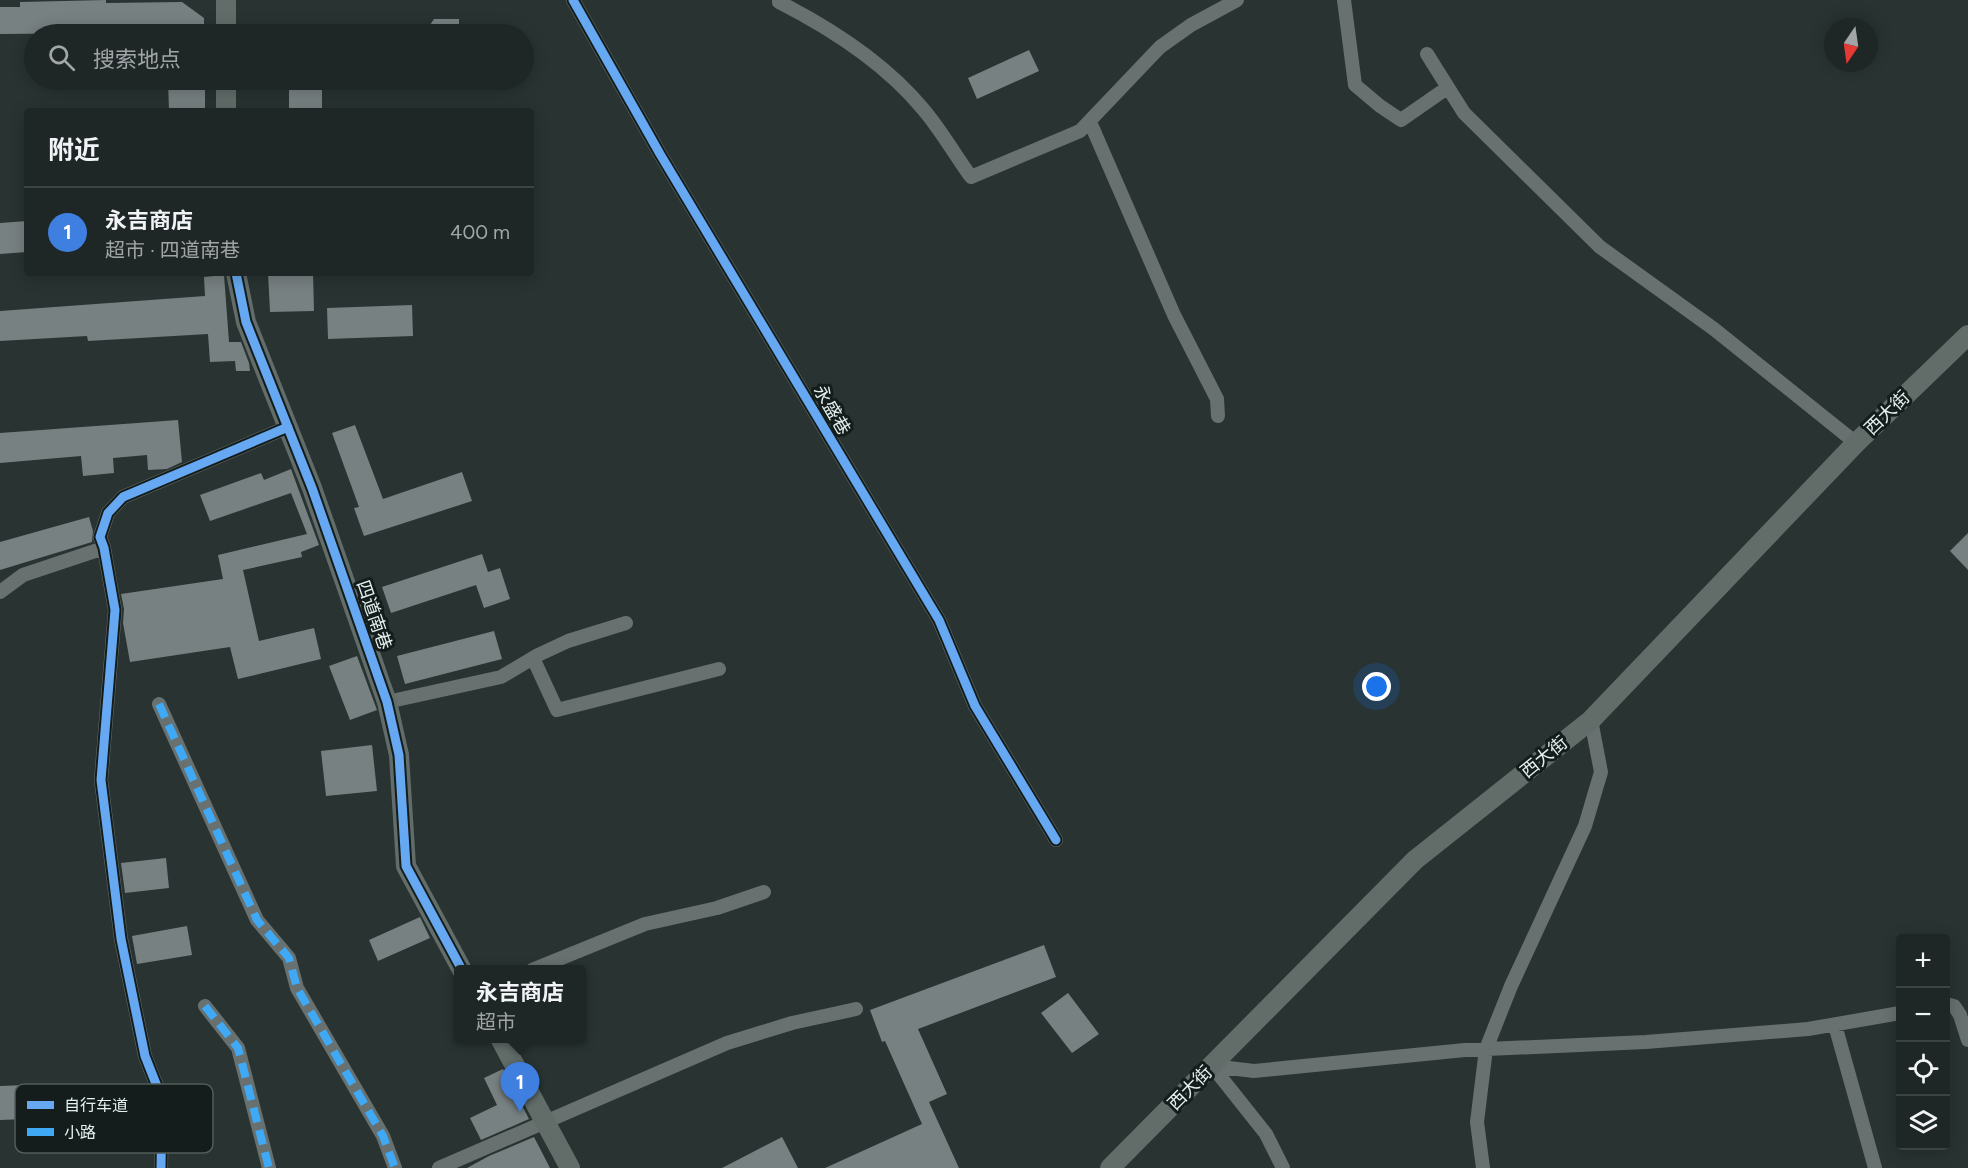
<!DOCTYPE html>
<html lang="zh">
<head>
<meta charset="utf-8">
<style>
  :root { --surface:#1e2626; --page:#262e2e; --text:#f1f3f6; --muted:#a1a5a7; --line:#3c4343; --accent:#db2777 }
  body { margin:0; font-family:Figtree,"Noto Sans SC",sans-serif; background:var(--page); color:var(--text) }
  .controls { position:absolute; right:18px; bottom:18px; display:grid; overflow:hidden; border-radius:6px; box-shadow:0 3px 15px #0003 }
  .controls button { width:54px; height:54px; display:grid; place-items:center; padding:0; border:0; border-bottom:2px solid var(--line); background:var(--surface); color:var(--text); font:30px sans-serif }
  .compass { position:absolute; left:1824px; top:18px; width:54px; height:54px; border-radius:50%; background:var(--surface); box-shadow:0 3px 15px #0003; rotate:193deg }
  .you { position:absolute; left:1377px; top:687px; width:21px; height:21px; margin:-15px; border:4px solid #fff; border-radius:50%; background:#1a73e8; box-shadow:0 0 0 9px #1a73e833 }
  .badge { display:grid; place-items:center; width:39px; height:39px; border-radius:50%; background:var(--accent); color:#fff; font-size:20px; font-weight:700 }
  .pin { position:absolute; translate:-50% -50px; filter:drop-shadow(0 2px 3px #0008) }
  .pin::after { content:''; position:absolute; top:32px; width:21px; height:18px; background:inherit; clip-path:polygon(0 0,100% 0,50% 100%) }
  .popup { position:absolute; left:454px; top:965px; width:132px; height:78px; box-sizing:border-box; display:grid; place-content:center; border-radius:6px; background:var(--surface); filter:drop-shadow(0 2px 4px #0005); font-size:20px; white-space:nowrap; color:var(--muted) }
  .popup b { font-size:22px; color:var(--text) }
  .popup::after { content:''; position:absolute; left:50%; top:100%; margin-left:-12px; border:12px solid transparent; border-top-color:var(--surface) }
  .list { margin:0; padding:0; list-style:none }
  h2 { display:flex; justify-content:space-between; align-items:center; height:78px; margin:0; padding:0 24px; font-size:26px }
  h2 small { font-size:20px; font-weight:400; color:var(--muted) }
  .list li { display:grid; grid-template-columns:39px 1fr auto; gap:18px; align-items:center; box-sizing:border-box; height:90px; padding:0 24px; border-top:2px solid var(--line) }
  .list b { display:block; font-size:22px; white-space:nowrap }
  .list p { margin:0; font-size:20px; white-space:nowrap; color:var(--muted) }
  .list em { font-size:20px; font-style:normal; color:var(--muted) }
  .icon { flex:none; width:33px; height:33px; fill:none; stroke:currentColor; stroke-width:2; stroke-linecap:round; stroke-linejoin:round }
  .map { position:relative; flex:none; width:1968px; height:1168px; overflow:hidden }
  .search { position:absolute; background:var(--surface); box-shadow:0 3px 15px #0003; left:24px; top:24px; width:510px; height:66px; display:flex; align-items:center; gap:15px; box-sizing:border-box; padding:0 21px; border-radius:33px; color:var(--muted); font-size:22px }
  .panel { position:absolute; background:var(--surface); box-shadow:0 3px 15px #0003; left:24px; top:108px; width:510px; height:168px; border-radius:6px }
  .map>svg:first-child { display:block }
</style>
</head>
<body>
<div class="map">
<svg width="1968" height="1168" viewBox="0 0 1968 1168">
  <rect width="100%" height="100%" fill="#283332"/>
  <path fill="#788182" d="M106 0V3L182 2 204 18V34H112V33L0 34V7H20V2Z
    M434 19H459V34H424Z
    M1029 50 1039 71 977 99 968 78Z
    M168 80H205V111H169Z
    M289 80H322V111H289Z
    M27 221V252L0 254V223Z
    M268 273H313L314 311 270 312Z
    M224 275 229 342H241L249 363 250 371H236L235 361 210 362 208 334 88 341 87 336 0 341V311L205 296 204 277Z
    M412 305 413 336 328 339 327 308Z
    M178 420 182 462 167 469 148 470 147 455 113 458 114 473 83 476 81 456 0 463V433Z
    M355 425 383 499 462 472 472 501 364 536 354 508 359 507 332 433Z
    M291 469 319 545 301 552 302 557 243 570 259 641 314 628 321 659 238 679 230 647 130 662 123 623 124 609 121 594 223 579 218 555 307 534 291 493 210 521 200 495 261 473 264 480Z
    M89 517 93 531 92 542 0 570V542Z
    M1968 533V570L1950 551Z
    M482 554 488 572 500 568 510 599 484 608 476 585 391 613 382 587Z
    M494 631 502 659 405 684 397 656Z
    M357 656 377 710 350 720 329 666Z
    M372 745 377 791 326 796 321 751Z
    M166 858 169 888 125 893 121 863Z
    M420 917 430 938 378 961 369 940Z
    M187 926 192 955 137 964 132 936Z
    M1044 945 1056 977 918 1029 947 1094 929 1102 959 1168H825L922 1124 885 1041 882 1042 870 1010Z
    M1068 993 1099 1034 1072 1053 1041 1013Z
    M503 1069 529 1119 481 1140 470 1118 497 1105 484 1078Z
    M50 1084 51 1118 0 1120V1086Z
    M534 1137 550 1168H467L489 1156Z
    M782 1137 798 1168H722Z"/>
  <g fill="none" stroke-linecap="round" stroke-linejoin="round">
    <path stroke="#68716f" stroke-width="14" d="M573 0 660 154 939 620 975 706 1056 840
      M779 0V2C832 29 885 63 923 109 941 130 955 155 971 177L1080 131 1160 47 1191 25 1237 0
      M1344 0 1355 85 1380 106 1401 120 1447 88
      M1427 54 1464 113 1600 247 1714 329 1856 443
      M1090 122 1174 315 1217 399 1218 416
      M0 592 23 575 104 548
      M533 658 557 710 719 669
      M387 702 501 677 538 655 568 641 626 623
      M159 704 257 920 289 958 297 988 383 1136 395 1168
      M532 970 645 924 717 908 764 892
      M1946 1004 1954 1006 1960 1015 1968 1040
      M205 1006 238 1048 269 1168
      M1835 1025 1875 1168
      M1212 1066 1254 1071 1465 1050 1646 1042 1808 1029 1900 1013
      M1212 1066 1266 1134 1283 1168
      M161 1168 162 1099 145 1056 121 939 101 780 115 610 104 548 100 537 108 513 123 497 288 427
      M439 1168 727 1043 792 1023 856 1009
      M1483 1168 1477 1122 1486 1049 1511 986 1585 826 1601 772 1591 720"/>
    <path stroke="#626d6a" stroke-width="20" d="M226 34V0
      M226 111V80
      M236 273 246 322 312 488 387 702 399 755 406 866 462 970
      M500 1038 570 1168
      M1110 1168 1415 860 1591 720 1856 443 1968 335"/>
    <path stroke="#3fa9f5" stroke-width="8" stroke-dasharray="15 8" stroke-linecap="butt" d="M159 704 257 920 289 958 297 988 383 1136 395 1168
      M205 1006 238 1048 269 1168"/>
    <g stroke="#141d1c" stroke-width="13">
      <path id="cycleway" d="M573 0 660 154 939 620 975 706 1056 840
        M236 273 246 322 312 488 387 702 399 755 406 866 462 970
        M161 1168 162 1099 145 1056 121 939 101 780 115 610 104 548 100 537 108 513 123 497 288 427"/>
    </g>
    <use href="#cycleway" stroke="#66a8f1" stroke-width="9"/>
  </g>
  <g text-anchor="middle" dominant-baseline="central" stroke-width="6" stroke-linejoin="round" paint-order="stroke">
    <g font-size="18" fill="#e3f0ee" stroke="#141d1c">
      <text transform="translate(832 410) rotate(60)">永盛巷</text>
      <text transform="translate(1887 413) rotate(-44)">西大街</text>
      <text transform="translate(374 615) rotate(71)">四道南巷</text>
      <text transform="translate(1544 757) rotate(-39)">西大街</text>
      <text transform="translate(1190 1088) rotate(-45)">西大街</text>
    </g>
  </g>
  <rect x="15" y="1084" width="198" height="69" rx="9" fill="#141d1c" stroke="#525c5b" stroke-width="1.5"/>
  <rect x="27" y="1101" width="27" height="8" fill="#66a8f1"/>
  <rect x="27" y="1128" width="27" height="8" fill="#3fa9f5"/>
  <g font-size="16" fill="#e3f0ee">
    <text x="64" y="1111">自行车道</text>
    <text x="64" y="1138">小路</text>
  </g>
</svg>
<div class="controls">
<button>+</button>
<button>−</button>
<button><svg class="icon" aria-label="locate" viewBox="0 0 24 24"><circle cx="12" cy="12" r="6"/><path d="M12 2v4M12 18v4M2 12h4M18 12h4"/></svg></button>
<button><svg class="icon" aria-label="layers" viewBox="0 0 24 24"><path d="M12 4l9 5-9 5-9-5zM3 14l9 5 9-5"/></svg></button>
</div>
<svg class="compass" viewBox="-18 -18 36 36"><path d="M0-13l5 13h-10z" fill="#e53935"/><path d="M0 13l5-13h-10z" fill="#a1a5a7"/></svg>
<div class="you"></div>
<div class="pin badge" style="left:520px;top:1112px;background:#3f7fe0">1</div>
<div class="popup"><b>永吉商店</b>超市</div>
<div class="search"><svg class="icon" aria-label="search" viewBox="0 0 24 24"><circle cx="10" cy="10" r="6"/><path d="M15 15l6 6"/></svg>搜索地点</div>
<section class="panel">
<h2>附近<small></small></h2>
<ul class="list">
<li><span class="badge" style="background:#3f7fe0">1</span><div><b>永吉商店</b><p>超市 · 四道南巷</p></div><em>400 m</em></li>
</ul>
</section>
</div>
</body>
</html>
